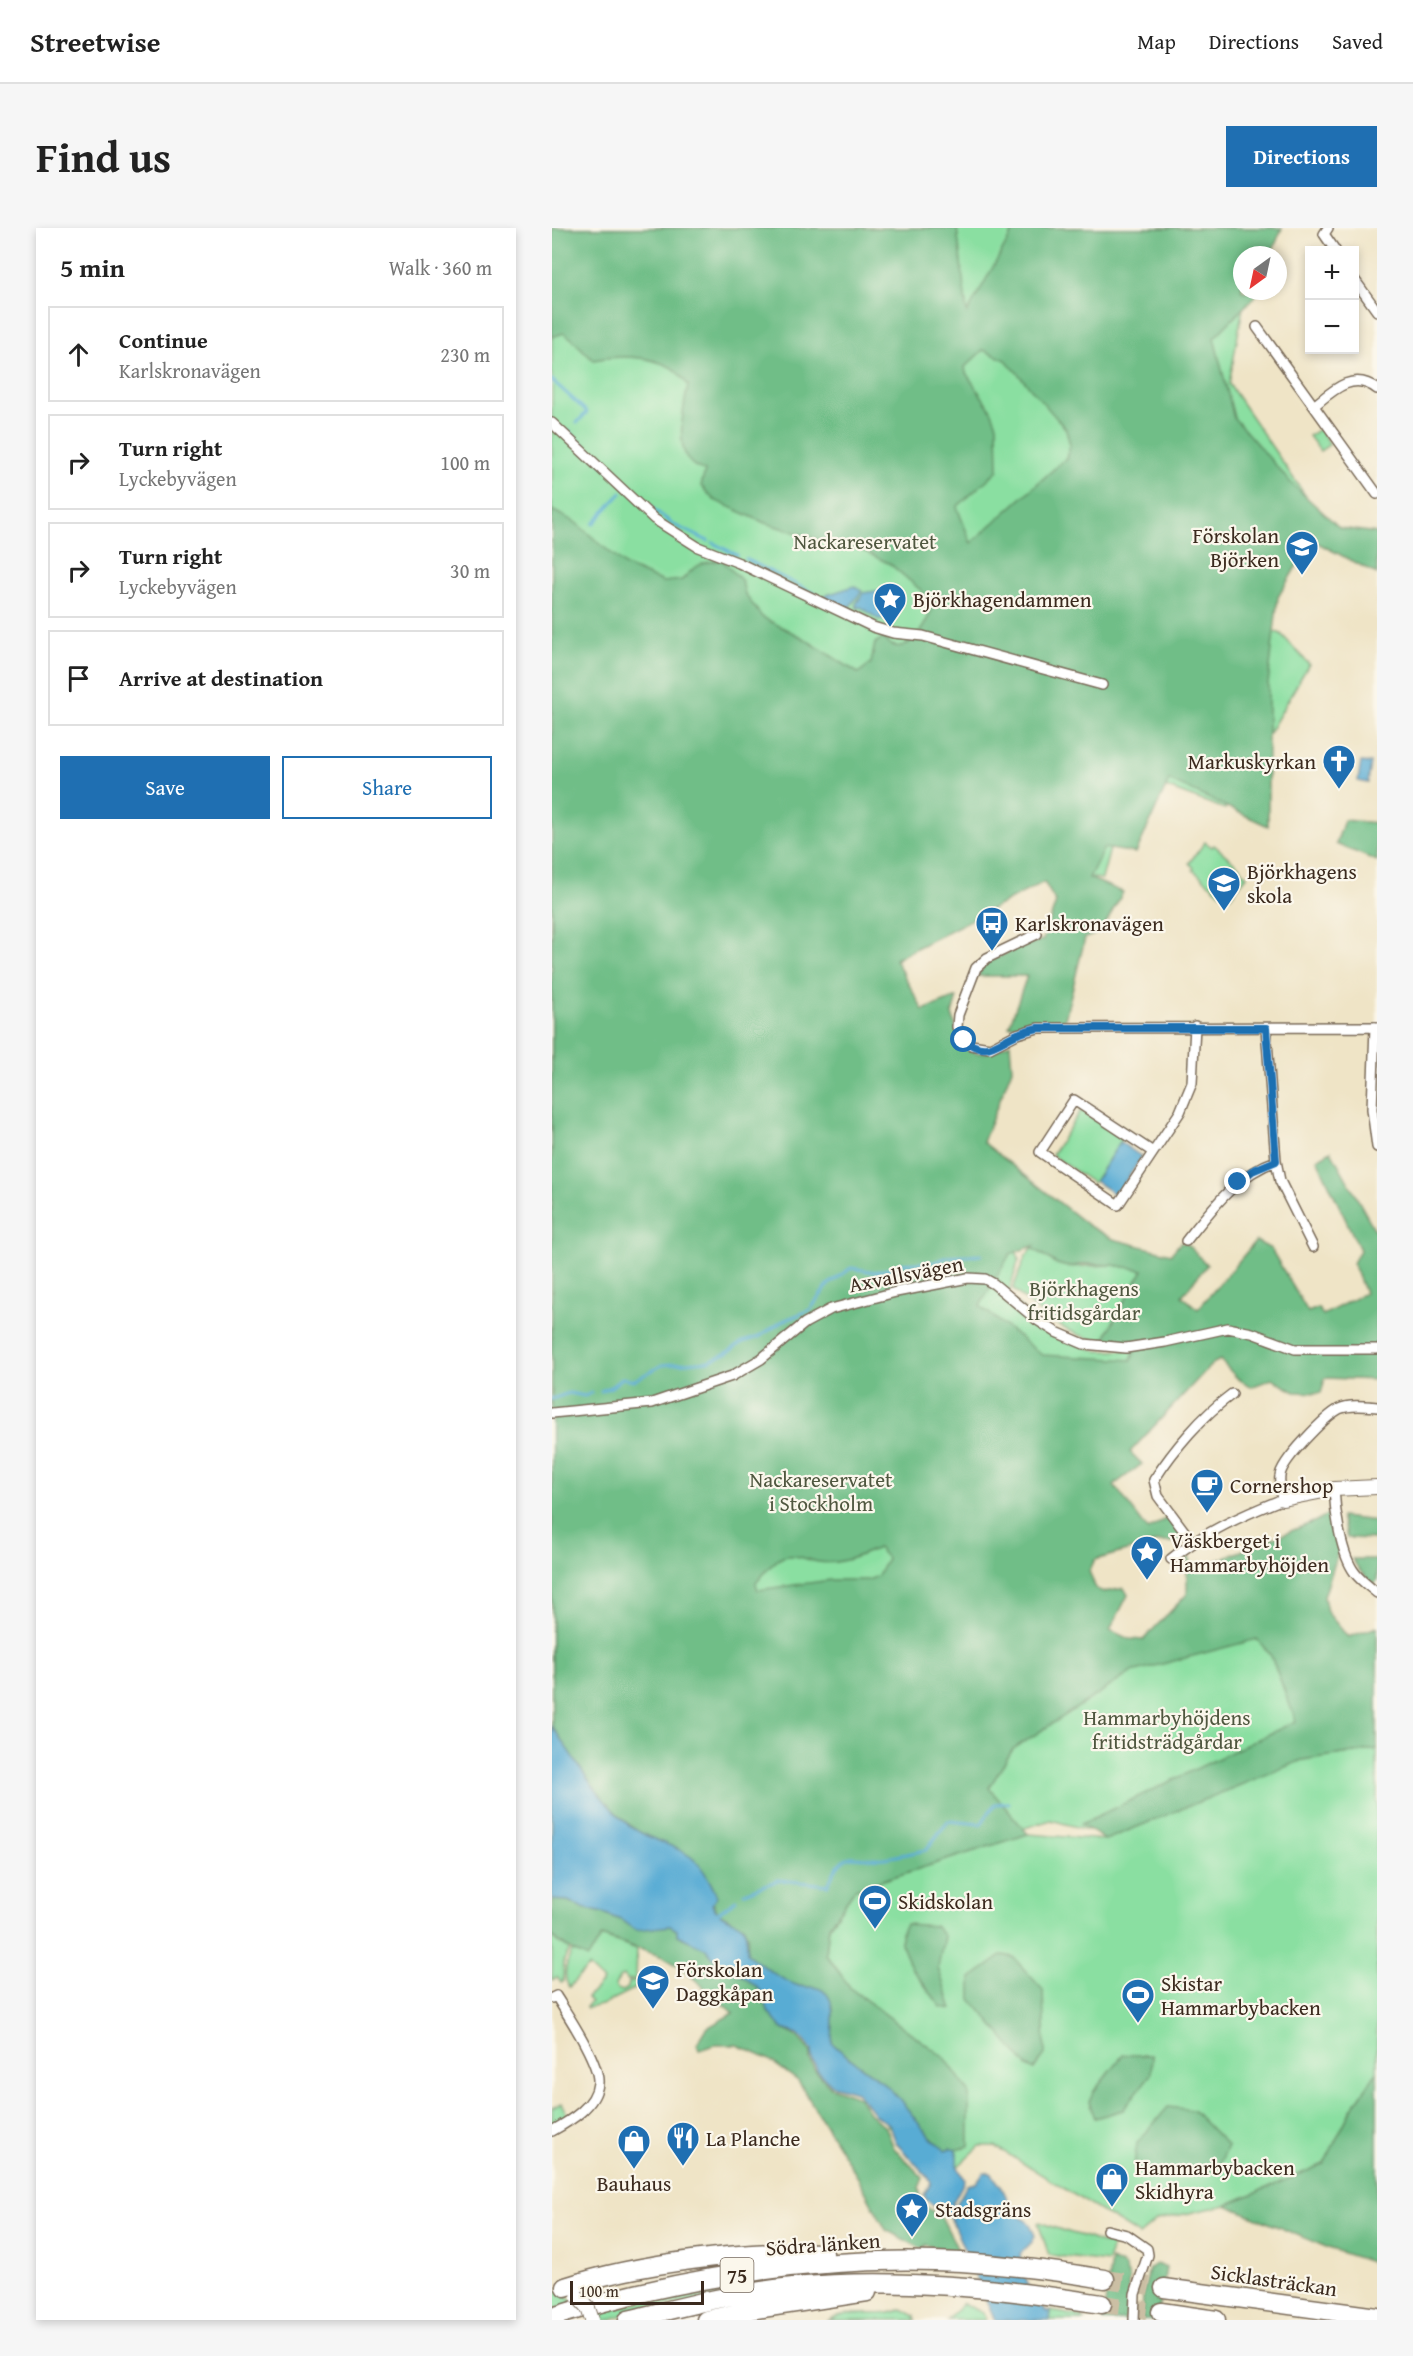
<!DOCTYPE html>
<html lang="en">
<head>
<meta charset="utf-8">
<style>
  :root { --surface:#fff; --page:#f6f6f6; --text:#222; --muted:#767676; --line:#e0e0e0; --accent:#1f6fb2 }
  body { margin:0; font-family:"Gentium Book Plus",serif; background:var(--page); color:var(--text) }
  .controls { position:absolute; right:18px; top:18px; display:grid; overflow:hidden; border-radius:0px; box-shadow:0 3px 9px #0003 }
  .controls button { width:54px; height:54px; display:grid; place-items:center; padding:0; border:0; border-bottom:2px solid var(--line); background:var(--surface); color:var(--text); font:30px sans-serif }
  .compass { position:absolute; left:681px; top:18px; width:54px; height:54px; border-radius:50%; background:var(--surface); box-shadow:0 3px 9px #0003; rotate:213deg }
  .scale { position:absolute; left:18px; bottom:15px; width:134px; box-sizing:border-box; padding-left:6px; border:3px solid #3b2a1e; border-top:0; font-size:16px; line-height:21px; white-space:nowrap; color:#3b2a1e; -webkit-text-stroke:4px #fbf7ec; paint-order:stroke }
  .stop { position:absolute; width:18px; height:18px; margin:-14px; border:4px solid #1f6fb2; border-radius:50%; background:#fff }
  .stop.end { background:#1f6fb2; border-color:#fff; box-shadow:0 2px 6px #0008 }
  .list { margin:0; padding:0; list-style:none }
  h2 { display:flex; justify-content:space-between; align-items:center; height:78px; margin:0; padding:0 24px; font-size:26px }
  h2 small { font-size:20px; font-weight:400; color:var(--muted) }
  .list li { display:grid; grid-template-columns:39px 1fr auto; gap:18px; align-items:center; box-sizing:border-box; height:96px; margin:0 12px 12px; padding:0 12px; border:2px solid var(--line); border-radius:0px }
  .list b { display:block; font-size:22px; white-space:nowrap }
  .list p { margin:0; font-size:20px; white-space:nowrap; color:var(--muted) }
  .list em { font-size:20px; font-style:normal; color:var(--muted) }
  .actions { display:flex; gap:12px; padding:18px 24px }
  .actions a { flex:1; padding:14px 0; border:2px solid var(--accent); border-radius:0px; text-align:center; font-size:21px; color:var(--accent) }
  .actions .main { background:var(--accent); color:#fff }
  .icon { flex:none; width:33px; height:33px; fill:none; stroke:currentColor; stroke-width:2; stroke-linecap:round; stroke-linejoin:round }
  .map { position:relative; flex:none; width:825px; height:2092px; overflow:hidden; border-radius:0px }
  header { display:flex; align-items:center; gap:36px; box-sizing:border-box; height:84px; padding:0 30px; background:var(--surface); border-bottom:2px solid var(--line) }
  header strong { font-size:28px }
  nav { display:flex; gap:33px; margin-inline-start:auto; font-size:21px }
  .intro { display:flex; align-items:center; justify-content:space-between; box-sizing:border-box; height:144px; padding:0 36px }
  h1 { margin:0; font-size:42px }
  .button { padding:15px 27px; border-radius:0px; background:var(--accent); color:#fff; font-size:21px; font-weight:700 }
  main { display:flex; gap:36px; padding:0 36px }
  aside { flex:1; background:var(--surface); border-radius:0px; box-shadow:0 3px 9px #0003 }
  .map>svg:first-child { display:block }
</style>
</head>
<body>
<header>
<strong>Streetwise</strong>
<nav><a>Map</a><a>Directions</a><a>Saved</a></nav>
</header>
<div class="intro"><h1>Find us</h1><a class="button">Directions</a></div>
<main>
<aside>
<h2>5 min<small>Walk · 360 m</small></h2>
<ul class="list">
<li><svg class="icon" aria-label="ahead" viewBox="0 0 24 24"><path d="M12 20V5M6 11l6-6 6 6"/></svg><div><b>Continue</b><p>Karlskronavägen</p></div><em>230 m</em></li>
<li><svg class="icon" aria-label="right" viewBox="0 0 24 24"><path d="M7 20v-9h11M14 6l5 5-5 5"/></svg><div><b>Turn right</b><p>Lyckebyvägen</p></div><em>100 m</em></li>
<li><svg class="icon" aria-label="right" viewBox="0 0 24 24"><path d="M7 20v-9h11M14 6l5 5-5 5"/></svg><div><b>Turn right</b><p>Lyckebyvägen</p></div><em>30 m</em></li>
<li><svg class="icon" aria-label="arrive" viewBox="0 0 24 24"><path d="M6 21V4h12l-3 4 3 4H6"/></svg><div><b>Arrive at destination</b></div></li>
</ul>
<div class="actions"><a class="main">Save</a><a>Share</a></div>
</aside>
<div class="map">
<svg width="825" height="2092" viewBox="0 0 825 2092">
  <rect width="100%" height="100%" fill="#fbf7ec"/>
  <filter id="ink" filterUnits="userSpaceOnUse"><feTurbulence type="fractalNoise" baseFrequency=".0167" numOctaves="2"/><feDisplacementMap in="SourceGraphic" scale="12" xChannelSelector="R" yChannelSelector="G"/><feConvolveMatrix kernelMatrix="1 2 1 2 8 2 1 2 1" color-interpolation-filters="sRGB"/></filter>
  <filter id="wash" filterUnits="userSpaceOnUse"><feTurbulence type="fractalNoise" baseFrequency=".008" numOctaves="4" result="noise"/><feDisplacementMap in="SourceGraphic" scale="24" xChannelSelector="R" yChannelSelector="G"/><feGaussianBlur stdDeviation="1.35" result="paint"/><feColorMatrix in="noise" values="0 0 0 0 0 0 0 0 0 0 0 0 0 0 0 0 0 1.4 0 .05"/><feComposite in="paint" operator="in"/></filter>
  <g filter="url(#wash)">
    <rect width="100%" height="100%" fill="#efe4c6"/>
    <path fill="#8adfa1" stroke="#628460" stroke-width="1.5" d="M0 0H706L690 27V63H694L677 156 768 289 693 392 729 406 757 436 673 581 578 546 550 651 445 641 328 747 459 1005 467 1031 456 1067 501 1109 546 1123 583 1122 517 1369 527 1386 586 1417 676 1395 711 1416 723 1431 757 1498 536 1602 499 1592 365 1633 303 1657 268 1695 266 1727 280 1749 394 1831 299 1761 274 1726 277 1698 303 1661 476 1606 553 1612 750 1532 825 1521V1844L799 1882 772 1936 674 1977 605 1992 587 2007 443 1918H428L400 1944 356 1928 330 1889 186 1743 0 1621Z
      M767 201 778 216 768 223 757 208Z
      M653 614 660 619 662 617 690 641 689 643 695 648 678 669 672 664 670 666 641 642 642 640 637 635Z
      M529 882 571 910 541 955 500 927Z
      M480 1020 505 1036 516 1039 561 1037 592 1042 567 1082 552 1113C515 1109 488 1086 461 1061L473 1029Z
      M0 1707 8 1716 18 1721 12 1732 11 1754 9 1755 5 1749 0 1752Z
      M49 1708 85 1721 84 1751 75 1752 72 1748 68 1749 63 1757 65 1761 71 1763 76 1760 77 1754 84 1753V1760L50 1777 35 1780 34 1779 39 1774 35 1770 51 1753 36 1739 17 1759C10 1748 15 1733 20 1723L36 1729Z
      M9 1875 16 1888 0 1897V1880Z
      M488 1994C503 2001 515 2004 531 2008 541 2011 548 2016 560 2016L556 2034 497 2027 486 1995Z
      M288 2042 299 2044 289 2049 83 2083 57 2092H48L45 2083 207 2051Z
      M0 2062 14 2067 22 2075 0 2082Z
      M411 2075 431 2085 434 2092H396Z
      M350 2081 363 2088 364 2092H277C298 2079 329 2092 350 2081Z
      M499 2083 528 2088 532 2092H498Z"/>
    <path fill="#6fbe87" stroke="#557452" stroke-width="1.5" fill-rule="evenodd" d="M0 0H405L415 85 463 0H730L719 27H690V63H708L662 110 682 190 740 256 788 300 825 305V346L760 312 726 369 716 456V598L617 552 584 625 552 620 537 650 571 664 549 704 533 710 513 791 457 798 475 748H425L435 734 473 717 491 712 504 674 492 654 343 731 371 782 405 769 400 786 408 814 424 825 438 824 458 815 460 841 431 914 537 998 561 1011 619 1026 628 1015H634L655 1037 630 1068 646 1081 704 1013 719 1021 756 1084 766 1080 771 1087 813 1065 801 1035 808 1022 765 931 779 923 825 1006V1152L773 1150 769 1165 743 1164 720 1151 699 1159 685 1150 668 1132 660 1136 578 1224 590 1236 562 1257 596 1302 618 1288 632 1307 629 1314H606L543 1332 537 1343 544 1361 552 1364 572 1360 576 1367 558 1402 577 1411 591 1412 635 1366V1325L642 1342 764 1293 779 1285 789 1315 772 1369 775 1384 796 1409 825 1399V1521L750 1532 553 1612 529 1596 744 1493 719 1428 705 1411 580 1444 461 1521 437 1560 476 1606 303 1661 277 1698 274 1726 299 1761 394 1831 417 1864V1918L405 1922 399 1920 393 1922C369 1905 357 1878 336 1859 318 1843 297 1832 280 1815L281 1780 259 1759C236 1761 213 1740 195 1726L196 1708 191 1698 166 1685 140 1630C126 1623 111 1618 97 1610 54 1587 27 1538 0 1498V282L23 294 74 338 111 354 130 352C143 337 150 334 170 332L190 353 193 366 210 389 251 410 306 445 319 435 323 415 331 410C353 435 373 399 380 380L372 365 338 336 308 321 272 313 213 295 162 272 149 258 153 243C149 241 143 239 140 236 122 221 132 177 136 157 132 152 126 144 120 140 97 127 65 127 41 132L20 111 12 105 0 109ZM431 122 454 132 514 201 518 217 514 230 419 315 405 279 446 242 445 197 439 182 414 145 413 139ZM484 1017 480 1020 505 1036 516 1039 533 1036 561 1037 591 1042 567 1082 552 1113 582 1122 580 1132 490 1127 428 1078 458 1026ZM326 1320 335 1330 326 1348 316 1352H279L206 1362 204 1355C212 1347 222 1330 235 1328 245 1326 257 1333 267 1334 288 1337 307 1328 326 1320Z
      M792 592 825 595V633L784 616Z
      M789 1289 825 1293V1311L795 1310Z
      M800 1331H825V1352L822 1356 808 1343Z
      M0 1672 16 1673 31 1680 51 1685 71 1693 84 1701 118 1698 125 1702V1707L153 1720 167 1737 191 1748 209 1763 217 1785 230 1801 245 1808 259 1824 258 1831 262 1841 279 1859 307 1869 317 1885 334 1900 342 1920 371 1950 367 1960 370 1976 390 1990 407 2024 373 2017 370 2021 334 2002 305 1948 246 1853 216 1831 185 1817H162L147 1822 145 1816 155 1800 181 1785 130 1740 111 1729 50 1708 36 1730C22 1723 10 1718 0 1707Z
      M354 1696 383 1698 392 1708 386 1740 400 1781 389 1779 359 1739 349 1715V1704Z
      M451 1727 461 1729 491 1762 493 1826 482 1842 474 1837 419 1771V1750Z
      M571 1827H600L599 1846 571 1882 543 1890 537 1874 542 1863Z
      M825 1844V2036L779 2021 674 1977 772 1936 799 1882Z
      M616 1879 641 1882 676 1918 664 1943 605 1949 582 1938 585 1915Z
      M559 2032 572 2038 577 2050 575 2092H551Z
      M604 2036 614 2040 605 2092H590L591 2067 597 2041Z"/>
    <path fill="#58acd4" stroke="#4a6b79" stroke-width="1.5" d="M302 358 310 363 295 382 269 369Z
      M324 363 332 366C338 374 343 384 335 392L326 391 309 379 305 380 304 376 311 365Z
      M809 534 819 535 816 555 806 553Z
      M568 914 590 929 564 967 543 953Z
      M0 1498C22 1530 42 1565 70 1591 91 1612 120 1614 139 1629 151 1638 159 1655 165 1668L160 1677C177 1703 197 1680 195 1726 211 1738 228 1752 247 1758 253 1760 259 1758 266 1760 287 1767 280 1798 280 1815 297 1832 318 1843 336 1859 357 1878 369 1905 393 1922L399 1920 405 1922V1937L413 1952 400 1976 404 1977 415 1957 424 1955 432 1944 439 1945 450 1960 461 1983 478 1996 483 2008 480 2014 468 2026C472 2047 478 2071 495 2084L499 2083 498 2092H443L398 1989 389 1976 383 1979 374 1971 372 1967 379 1955 376 1949 344 1915 338 1897 323 1887 310 1870 304 1864 280 1857 265 1842 260 1831V1822L246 1806 230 1801 217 1785 209 1763 191 1748 167 1737 153 1720 125 1707V1702L118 1698 84 1702 71 1693 51 1685 31 1680 16 1673 0 1672Z"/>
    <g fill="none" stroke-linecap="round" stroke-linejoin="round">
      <path stroke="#58acd4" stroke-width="3" d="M0 152 35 184 25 195
        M18 203V205L92 274
        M97 278 122 297 156 313
        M41 296 69 265
        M161 315 185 327
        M194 331 265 367
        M49 1163 59 1159 70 1150 83 1152 110 1137 157 1133 175 1125 191 1114 207 1109 231 1093 258 1082 276 1057 299 1040 323 1044 340 1040 348 1036 383 1034 395 1029 429 1027
        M0 1171 17 1165 33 1168 39 1165
        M192 1665 227 1652 276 1657C294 1616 297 1633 332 1630 346 1628 360 1625 374 1622L396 1593 429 1596 443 1576 457 1575
        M166 1685 184 1672"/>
    </g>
  </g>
  <g filter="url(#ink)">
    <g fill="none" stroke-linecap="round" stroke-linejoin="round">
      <path stroke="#cbbfa4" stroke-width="18" stroke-dasharray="18 9" stroke-linecap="butt" d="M553 2051 612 2060
        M550 2076 609 2084"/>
      <g stroke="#7a6b59" stroke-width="12">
        <path id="street" d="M776 0 772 6 783 22
          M802 51 825 83
          M705 99 825 266
          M762 178C780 163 801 142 825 161
          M0 195 102 291 146 319 187 335 321 399 341 405 371 408 550 457
          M485 706 435 730 424 740 406 787 405 799 410 810 419 817 438 820 465 806 486 800 825 799
          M823 799 820 881 825 919
          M714 800 724 933 728 953 761 1019
          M601 924 522 872 488 924 566 977 628 884 640 855 643 798
          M634 1013C659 982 685 946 724 933
          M0 1185 100 1175 180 1148 209 1131 253 1095 279 1081 344 1064 416 1050 433 1051 442 1056 485 1092 504 1104 532 1116 574 1120 613 1114 676 1100 700 1105 743 1121H825
          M782 1261C783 1284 789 1327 803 1345 809 1353 818 1359 825 1365
          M641 1315 606 1268 602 1252C622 1221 650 1188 680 1166
          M619 1331C652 1304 691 1287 731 1271 729 1264 727 1255 728 1248 729 1233 774 1188 787 1181 797 1176 814 1178 825 1179
          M0 1770 4 1768C15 1786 48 1835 46 1855 44 1878 18 1893 0 1903
          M555 2002 575 2007 595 2021 596 2027 583 2066 582 2092"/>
      </g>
      <g stroke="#7a6b59" stroke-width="16">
        <path id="secondary" d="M731 1271 782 1261 825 1259"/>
      </g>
      <g stroke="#7a6b59" stroke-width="21">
        <path id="highway" d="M13 2059C87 2035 193 2022 272 2025
          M612 2060 825 2089
          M609 2084 664 2092
          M0 2089C128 2049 274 2026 409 2034 457 2037 505 2043 553 2051
          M76 2092C130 2079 185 2064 241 2059 345 2049 448 2060 550 2076
          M154 2092 204 2081 315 2064"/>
      </g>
      <use href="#street" stroke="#fff" stroke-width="9"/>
      <use href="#secondary" stroke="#fff" stroke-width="14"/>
      <use href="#highway" stroke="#fff" stroke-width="18"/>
      <g stroke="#7a6b59" stroke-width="16" stroke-linecap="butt">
        <path id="secondary-bridge" d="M26 2069 36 2080 40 2092"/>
      </g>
      <use href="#secondary-bridge" stroke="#fff" stroke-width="14"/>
    </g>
  </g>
  <g fill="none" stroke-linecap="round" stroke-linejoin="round" filter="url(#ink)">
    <path stroke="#1f6fb2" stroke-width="8" d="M412 812C432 827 440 819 459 809 468 804 477 802 486 800H714L724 933 700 943 686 954"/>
  </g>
  <defs>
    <g id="school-pin" transform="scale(1.725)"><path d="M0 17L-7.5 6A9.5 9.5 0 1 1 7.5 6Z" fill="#1f6fb2" stroke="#fbf7ec"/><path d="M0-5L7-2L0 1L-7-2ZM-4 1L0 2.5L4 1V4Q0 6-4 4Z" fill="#fff"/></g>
    <g id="sight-pin" transform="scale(1.725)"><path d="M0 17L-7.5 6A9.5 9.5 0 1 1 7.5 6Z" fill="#1f6fb2" stroke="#fbf7ec"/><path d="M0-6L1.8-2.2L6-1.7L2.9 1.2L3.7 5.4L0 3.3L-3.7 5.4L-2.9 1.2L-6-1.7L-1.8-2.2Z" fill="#fff"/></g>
    <g id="church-pin" transform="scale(1.725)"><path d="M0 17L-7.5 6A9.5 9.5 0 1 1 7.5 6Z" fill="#1f6fb2" stroke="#fbf7ec"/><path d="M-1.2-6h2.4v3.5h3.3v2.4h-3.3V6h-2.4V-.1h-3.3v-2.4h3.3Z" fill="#fff"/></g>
    <g id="bus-pin" transform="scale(1.725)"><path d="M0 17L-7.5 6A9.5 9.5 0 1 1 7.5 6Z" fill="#1f6fb2" stroke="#fbf7ec"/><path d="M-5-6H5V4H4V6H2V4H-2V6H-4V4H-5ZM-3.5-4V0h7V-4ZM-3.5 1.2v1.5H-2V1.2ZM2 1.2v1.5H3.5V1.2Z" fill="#fff"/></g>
    <g id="cafe-pin" transform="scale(1.725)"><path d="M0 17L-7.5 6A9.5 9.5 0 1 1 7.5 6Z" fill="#1f6fb2" stroke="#fbf7ec"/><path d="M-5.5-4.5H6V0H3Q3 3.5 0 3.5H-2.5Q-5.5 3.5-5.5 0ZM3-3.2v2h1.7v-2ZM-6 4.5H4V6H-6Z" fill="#fff"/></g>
    <g id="stadium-pin" transform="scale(1.725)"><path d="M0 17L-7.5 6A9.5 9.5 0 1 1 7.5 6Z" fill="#1f6fb2" stroke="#fbf7ec"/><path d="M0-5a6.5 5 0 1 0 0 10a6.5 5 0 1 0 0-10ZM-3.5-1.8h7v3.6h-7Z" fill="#fff"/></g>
    <g id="restaurant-pin" transform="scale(1.725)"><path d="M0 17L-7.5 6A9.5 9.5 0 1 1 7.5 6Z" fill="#1f6fb2" stroke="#fbf7ec"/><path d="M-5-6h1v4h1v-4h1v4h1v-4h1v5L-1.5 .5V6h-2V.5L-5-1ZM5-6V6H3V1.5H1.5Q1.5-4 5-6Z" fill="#fff"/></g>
    <g id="shop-pin" transform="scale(1.725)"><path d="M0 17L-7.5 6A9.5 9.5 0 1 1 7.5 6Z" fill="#1f6fb2" stroke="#fbf7ec"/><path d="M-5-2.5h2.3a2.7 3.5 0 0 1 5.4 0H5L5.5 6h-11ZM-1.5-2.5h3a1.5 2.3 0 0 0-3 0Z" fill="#fff"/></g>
  </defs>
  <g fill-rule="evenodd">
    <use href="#school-pin" x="750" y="319"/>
    <use href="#sight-pin" x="338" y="371"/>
    <use href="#church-pin" x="787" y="533"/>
    <use href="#school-pin" x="672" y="655"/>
    <use href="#bus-pin" x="440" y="695"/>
    <use href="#cafe-pin" x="655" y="1257"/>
    <use href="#sight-pin" x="595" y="1324"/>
    <use href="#stadium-pin" x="323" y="1673"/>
    <use href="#school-pin" x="101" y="1753"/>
    <use href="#stadium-pin" x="586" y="1767"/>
    <use href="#restaurant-pin" x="131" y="1910"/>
    <use href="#shop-pin" x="82" y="1913"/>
    <use href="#shop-pin" x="560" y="1951"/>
    <use href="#sight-pin" x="360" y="1981"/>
  </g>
  <g text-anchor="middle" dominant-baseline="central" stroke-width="4.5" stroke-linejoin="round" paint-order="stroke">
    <rect fill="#fbf7ec" stroke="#75685c" stroke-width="1.5" x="168.5" y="2030" width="33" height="34" rx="4.5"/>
    <g font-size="20" font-weight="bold" fill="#3b2a1e">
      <text x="185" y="2047">75</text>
    </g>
    <g font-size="21" fill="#3b2a1e" stroke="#fbf7ec" text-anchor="start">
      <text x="727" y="307" text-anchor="end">Förskolan<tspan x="727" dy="24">Björken</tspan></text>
      <text x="361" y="371">Björkhagendammen</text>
      <text x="764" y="533" text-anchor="end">Markuskyrkan</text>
      <text x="695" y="643">Björkhagens<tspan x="695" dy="24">skola</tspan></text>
      <text x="463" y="695">Karlskronavägen</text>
      <text x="678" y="1257">Cornershop</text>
      <text x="618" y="1312">Väskberget i<tspan x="618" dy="24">Hammarbyhöjden</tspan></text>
      <text x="346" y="1673">Skidskolan</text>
      <text x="124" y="1741">Förskolan<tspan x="124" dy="24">Daggkåpan</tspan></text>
      <text x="609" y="1755">Skistar<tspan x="609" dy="24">Hammarbybacken</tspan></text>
      <text x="154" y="1910">La Planche</text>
      <text x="583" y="1939">Hammarbybacken<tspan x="583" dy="24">Skidhyra</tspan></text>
      <text x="82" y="1955" text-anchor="middle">Bauhaus</text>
      <text x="383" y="1981">Stadsgräns</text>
    </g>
    <g font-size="21" fill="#4f573f" stroke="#fbf7ec">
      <text x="313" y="313">Nackareservatet</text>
      <text x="532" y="1060">Björkhagens<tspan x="532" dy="24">fritidsgårdar</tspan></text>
      <text x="269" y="1251">Nackareservatet<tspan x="269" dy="24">i Stockholm</tspan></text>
      <text x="615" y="1489">Hammarbyhöjdens<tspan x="615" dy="24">fritidsträdgårdar</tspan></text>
    </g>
    <g font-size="21" fill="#3b2a1e" stroke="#fbf7ec">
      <text transform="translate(354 1046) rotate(-11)">Axvallsvägen</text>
      <text transform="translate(271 2016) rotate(-4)">Södra länken</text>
      <text transform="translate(722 2052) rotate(8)">Sicklasträckan</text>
    </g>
  </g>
</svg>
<div class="controls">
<button>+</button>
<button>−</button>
</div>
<svg class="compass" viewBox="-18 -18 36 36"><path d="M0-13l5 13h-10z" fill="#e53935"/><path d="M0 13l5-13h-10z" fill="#767676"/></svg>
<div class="scale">100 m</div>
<div class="stop" style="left:412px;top:812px"></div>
<div class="stop end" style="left:686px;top:954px"></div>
</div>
</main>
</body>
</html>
